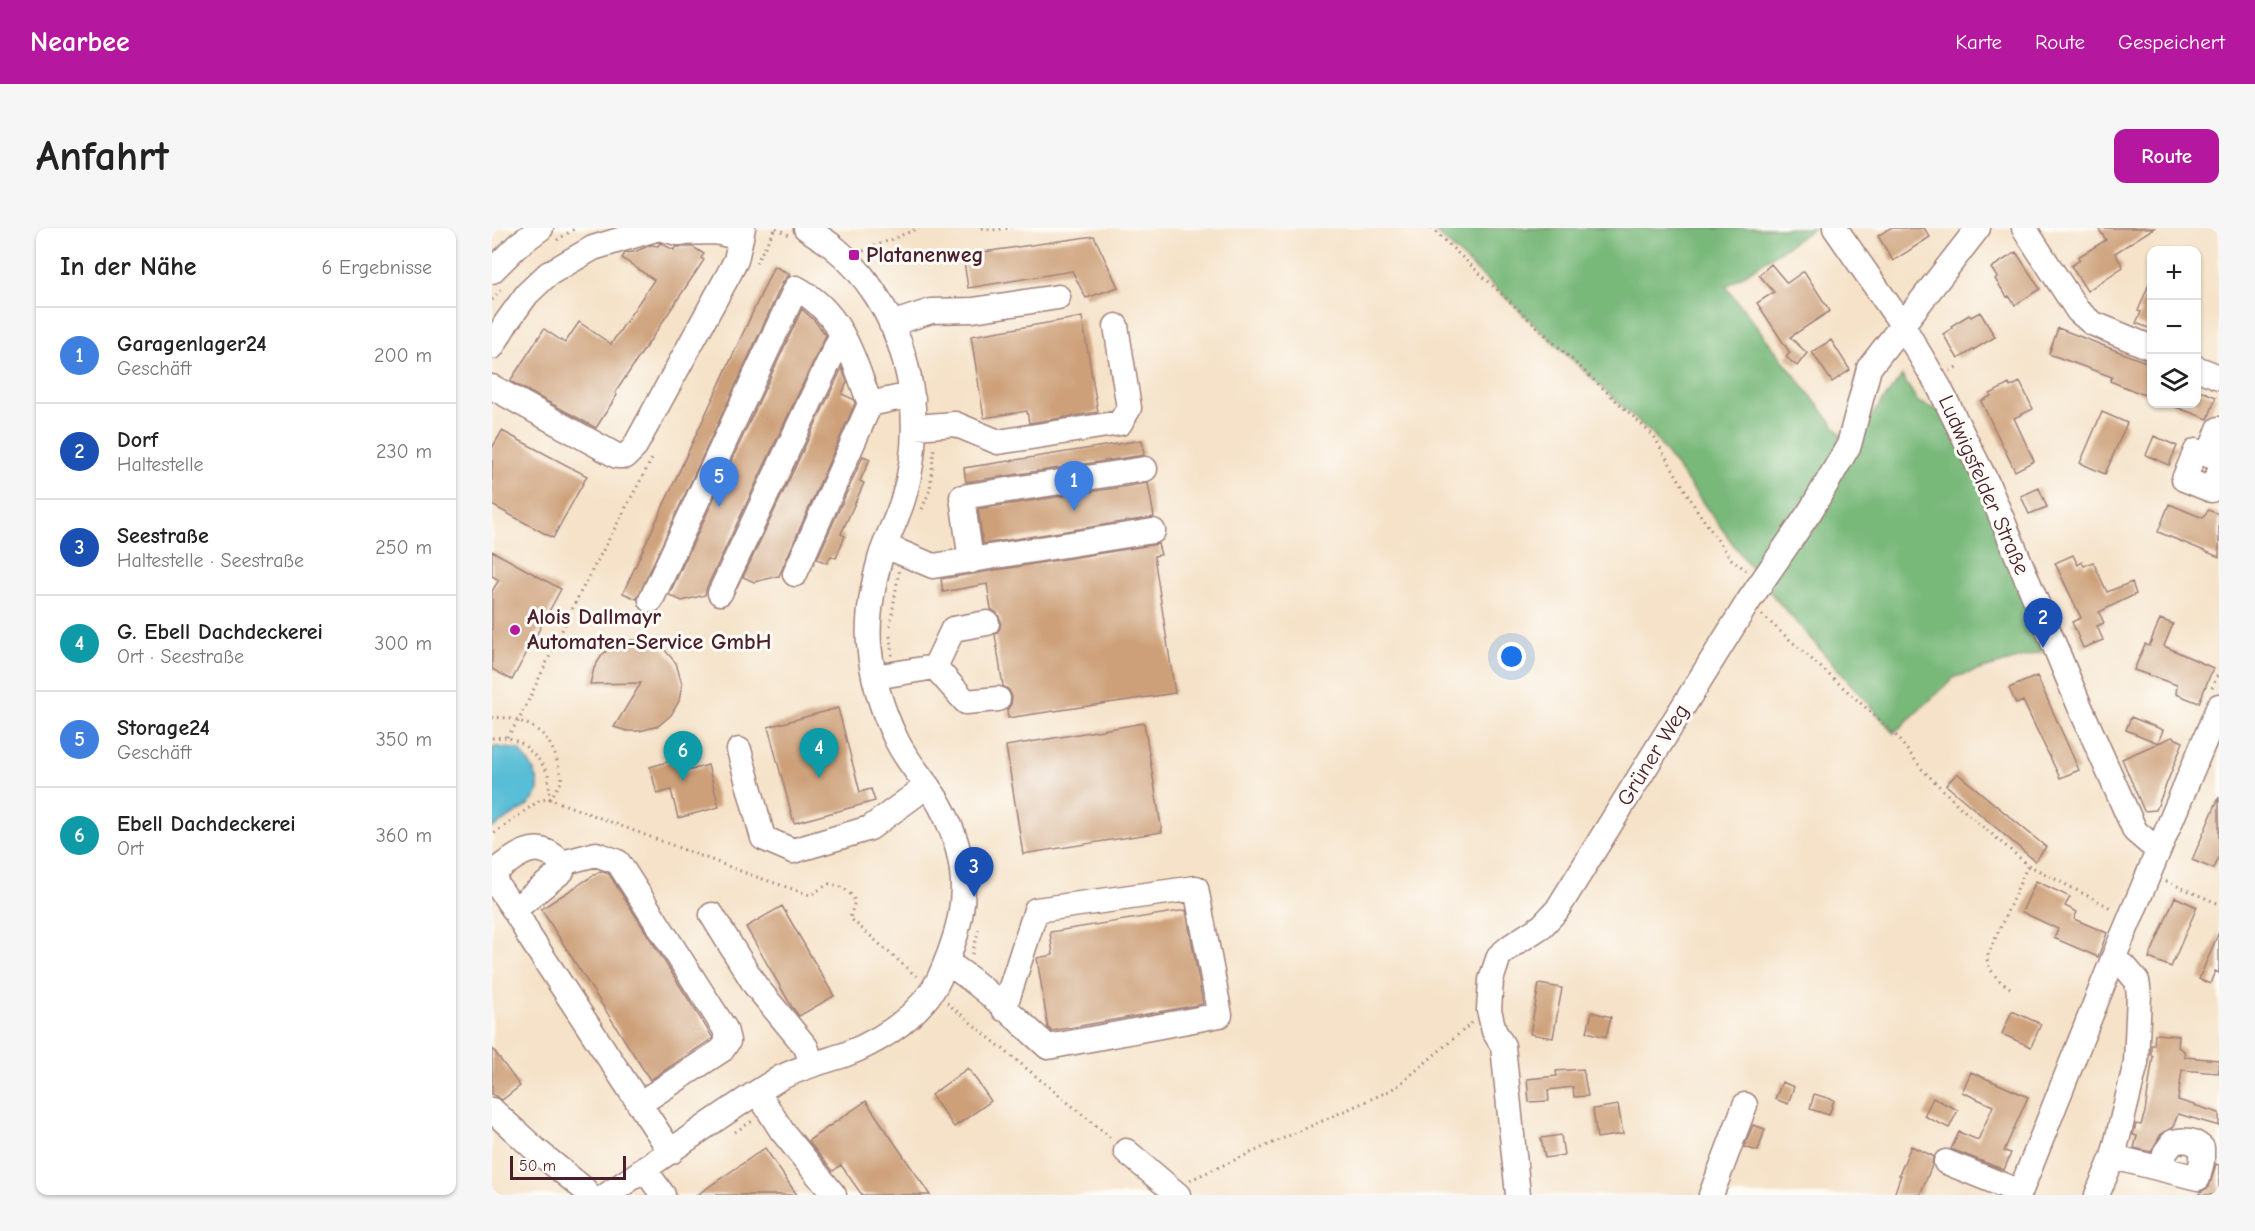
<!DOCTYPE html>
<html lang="de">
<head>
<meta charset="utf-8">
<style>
  :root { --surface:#fff; --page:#f6f6f6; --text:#222; --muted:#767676; --line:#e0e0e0; --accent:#b5179e }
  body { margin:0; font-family:"Comic Neue",sans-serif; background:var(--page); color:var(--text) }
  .controls { position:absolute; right:18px; top:18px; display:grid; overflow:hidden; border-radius:12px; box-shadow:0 2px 4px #0004 }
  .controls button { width:54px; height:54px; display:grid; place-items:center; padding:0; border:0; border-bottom:2px solid var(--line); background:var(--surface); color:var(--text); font:30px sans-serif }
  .scale { position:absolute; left:18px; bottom:15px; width:116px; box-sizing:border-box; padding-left:6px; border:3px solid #4a1f2b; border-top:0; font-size:16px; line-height:21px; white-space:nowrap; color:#4a1f2b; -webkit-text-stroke:4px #fdfcf7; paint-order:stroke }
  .you { position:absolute; left:1020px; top:429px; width:21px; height:21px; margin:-15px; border:4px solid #fff; border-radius:50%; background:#1a73e8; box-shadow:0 0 0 9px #1a73e833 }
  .badge { display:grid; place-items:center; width:39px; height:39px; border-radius:50%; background:var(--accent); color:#fff; font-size:20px; font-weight:700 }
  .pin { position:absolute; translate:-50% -50px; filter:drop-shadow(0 2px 3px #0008) }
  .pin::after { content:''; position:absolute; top:32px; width:21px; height:18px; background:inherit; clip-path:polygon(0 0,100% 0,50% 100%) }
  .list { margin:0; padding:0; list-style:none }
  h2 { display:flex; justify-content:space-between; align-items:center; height:78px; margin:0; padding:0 24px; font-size:26px }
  h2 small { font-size:20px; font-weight:400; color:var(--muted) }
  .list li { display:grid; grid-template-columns:39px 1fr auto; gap:18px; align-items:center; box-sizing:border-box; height:96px; padding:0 24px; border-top:2px solid var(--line) }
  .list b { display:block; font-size:22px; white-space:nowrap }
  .list p { margin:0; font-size:20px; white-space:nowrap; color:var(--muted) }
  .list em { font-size:20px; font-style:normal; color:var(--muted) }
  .icon { flex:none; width:33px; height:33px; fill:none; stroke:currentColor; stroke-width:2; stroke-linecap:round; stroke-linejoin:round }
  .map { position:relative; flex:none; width:1727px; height:967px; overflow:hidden; border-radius:12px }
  header { display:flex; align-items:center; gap:36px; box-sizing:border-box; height:84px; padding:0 30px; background:var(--accent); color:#fff }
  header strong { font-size:28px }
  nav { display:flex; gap:33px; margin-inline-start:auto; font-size:21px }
  .intro { display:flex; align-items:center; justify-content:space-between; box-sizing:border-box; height:144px; padding:0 36px }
  h1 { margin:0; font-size:42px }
  .button { padding:15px 27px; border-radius:12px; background:var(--accent); color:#fff; font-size:21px; font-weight:700 }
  main { display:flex; gap:36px; padding:0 36px }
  aside { flex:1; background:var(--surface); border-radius:12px; box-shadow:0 2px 4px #0004 }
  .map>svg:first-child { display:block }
</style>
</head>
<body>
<header>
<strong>Nearbee</strong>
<nav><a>Karte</a><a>Route</a><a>Gespeichert</a></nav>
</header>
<div class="intro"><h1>Anfahrt</h1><a class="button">Route</a></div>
<main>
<aside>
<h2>In der Nähe<small>6 Ergebnisse</small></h2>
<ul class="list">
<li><span class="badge" style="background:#3f7fe0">1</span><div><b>Garagenlager24</b><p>Geschäft</p></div><em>200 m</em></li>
<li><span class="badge" style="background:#1a4fb4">2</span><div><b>Dorf</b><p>Haltestelle</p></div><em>230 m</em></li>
<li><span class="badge" style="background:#1a4fb4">3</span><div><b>Seestraße</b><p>Haltestelle · Seestraße</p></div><em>250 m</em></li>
<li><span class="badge" style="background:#0f9aa8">4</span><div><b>G. Ebell Dachdeckerei</b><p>Ort · Seestraße</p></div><em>300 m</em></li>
<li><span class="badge" style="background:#3f7fe0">5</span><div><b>Storage24</b><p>Geschäft</p></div><em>350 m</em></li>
<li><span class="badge" style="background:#0f9aa8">6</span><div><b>Ebell Dachdeckerei</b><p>Ort</p></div><em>360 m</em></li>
</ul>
</aside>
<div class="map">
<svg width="1727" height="967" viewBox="0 0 1727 967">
  <rect width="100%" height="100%" fill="#fdfcf7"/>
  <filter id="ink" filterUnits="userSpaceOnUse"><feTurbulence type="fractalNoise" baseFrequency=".0167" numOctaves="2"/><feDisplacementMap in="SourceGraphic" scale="12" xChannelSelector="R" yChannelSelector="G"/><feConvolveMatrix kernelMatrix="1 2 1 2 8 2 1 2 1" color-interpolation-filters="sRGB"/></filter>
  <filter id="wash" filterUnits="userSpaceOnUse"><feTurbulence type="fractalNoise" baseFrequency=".008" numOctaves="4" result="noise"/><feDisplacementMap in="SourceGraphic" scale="24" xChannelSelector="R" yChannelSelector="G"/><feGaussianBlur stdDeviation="1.35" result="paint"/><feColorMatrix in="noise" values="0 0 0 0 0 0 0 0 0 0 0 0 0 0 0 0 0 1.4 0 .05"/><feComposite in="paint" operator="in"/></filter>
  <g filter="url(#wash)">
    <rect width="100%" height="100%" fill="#f5e2c8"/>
    <path fill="#78b879" stroke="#616c52" stroke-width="1.5" d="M939 0H1322L1234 59 1357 217 1410 148 1426 174 1451 185 1489 257 1550 424 1463 449 1402 505 1269 354 1161 207Z"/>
    <path fill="#58bdd6" stroke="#516e80" stroke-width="1.5" d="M6 519 27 522C66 568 40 575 0 600V520Z"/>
    <g id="blocks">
      <path fill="#cda079" d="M1398 0H1432L1438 9 1401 33 1386 8Z
        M1606 0H1662L1623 25 1631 39 1595 63 1579 38 1588 32 1586 29 1614 12Z
        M602 8 626 59 594 70 580 43 476 60 471 27Z
        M168 15 182 22 183 19H201L212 26 209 30 212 32 123 165 125 167 104 200 18 153 52 101 73 115 87 94 119 116 162 52 130 30 133 25 142 24 159 17 166 18Z
        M1524 24 1548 61 1523 77 1517 68 1515 69 1503 51 1505 49 1499 40Z
        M1279 36 1295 55 1312 43 1338 83 1298 109 1315 125 1305 138 1294 129 1298 125 1265 75 1282 64 1267 47Z
        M282 38 298 46 291 54 145 371 131 365Z
        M1659 51V101L1644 95 1649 84 1646 83Z
        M310 81 322 92 334 107 215 359 213 367 190 373 177 367Z
        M1488 84 1503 109 1466 131 1451 106 1460 100 1459 98 1477 87 1479 89Z
        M590 89 606 184 537 195 535 183 492 190 479 108Z
        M1566 100 1659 136V158L1655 168 1618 153 1620 149 1557 126Z
        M1339 112 1358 142 1340 154 1320 124Z
        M350 140 355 154 350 166 361 171 363 175 287 348 262 354 251 349Z
        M1528 154 1541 181 1522 190 1542 233 1523 243 1489 173 1499 168 1498 166 1517 156 1518 159Z
        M1704 161 1724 169 1716 191 1678 177 1704 176Z
        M1610 184 1635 195 1613 246 1588 235Z
        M10 203 95 248 61 310 0 277V220Z
        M1662 208 1685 218 1677 237 1654 227Z
        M650 212 652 227 474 254 472 240Z
        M371 228 378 231 368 253 372 255 349 306 353 308 344 330 339 328 335 335 325 331Z
        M656 255 662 289 491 316 486 281Z
        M1547 260 1555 279 1537 286 1529 268Z
        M1677 276 1711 290 1716 282 1727 286V329L1666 304Z
        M666 316 669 327 662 328 683 465 516 490 515 482 519 476 520 469 517 462 511 458 503 407 508 400 509 393 505 385 499 381 495 356 451 364 449 351Z
        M0 323 69 361 20 452 0 441V363L7 352 0 348Z
        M1581 327 1586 337 1590 334 1592 338 1601 334 1615 364 1640 354 1644 366 1607 384 1612 395 1605 398 1611 412 1591 420 1580 394 1589 390 1563 335Z
        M1668 391 1681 396 1672 418 1721 440 1707 475 1684 466 1685 457 1642 442 1653 416 1657 418Z
        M140 412 155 413 172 421 184 435 190 456 187 473 179 487 166 498 148 503H135L122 499 149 455 98 456 102 440 110 427 120 418Z
        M1545 448 1587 542 1568 550 1531 473 1524 476 1517 460Z
        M346 480 368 564 379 561 383 573 302 595 276 499Z
        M1639 489 1671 502 1666 515 1634 502Z
        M652 495 670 604 531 626 514 518Z
        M1680 509 1691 514 1682 537 1664 582 1652 583 1630 531Z
        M185 531 189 545 216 537 227 579 186 590 179 562 165 566 158 539Z
        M1465 545 1554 619 1543 633 1454 557Z
        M1727 569V629L1722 641 1700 632Z
        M108 643 117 646 221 810 158 852 49 681Z
        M1544 653 1578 669 1573 678 1585 684 1582 691 1615 705 1606 729 1562 710 1566 701 1530 684Z
        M1683 669 1705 679 1679 739 1657 730Z
        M290 678 342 768 307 788 300 779 254 699Z
        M694 682 711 776 560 803 556 800 545 730 561 727 558 704Z
        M1727 704V745L1723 743 1718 756 1707 751Z
        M1047 756 1070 760 1061 810 1038 806Z
        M1520 783 1549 796 1539 819 1510 806Z
        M1100 784 1119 789 1114 809 1095 804Z
        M1663 806 1687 808 1686 819 1692 823 1693 829 1727 832V845L1690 842 1686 872 1727 885V898L1686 886 1681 899 1669 906 1659 924 1642 920 1645 908 1641 907 1644 896 1649 897 1653 884 1661 828 1659 827V817H1662Z
        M0 820 28 858 10 872 0 866Z
        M476 840 499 873 462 899 439 867Z
        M1091 841 1096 868 1082 869 1081 859 1056 862 1057 873 1037 874 1035 851 1065 848 1064 843Z
        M1479 844 1536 869 1512 923 1519 925 1512 942 1459 921 1467 904 1486 912 1501 878 1470 864Z
        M1290 854 1302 859 1296 876 1283 871Z
        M1322 866 1342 872 1337 887 1318 881Z
        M1441 870 1466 882 1457 900 1432 888Z
        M374 873 438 967H370L349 937 341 943 316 913Z
        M1126 877 1131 906 1105 910 1101 881Z
        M1261 897 1273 901 1266 923 1252 919Z
        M1069 907 1072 927 1053 930 1049 910Z
        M1419 918 1441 928 1440 937 1428 967H1402L1409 947H1407Z
        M273 920 305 967H205Z
        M1724 936 1727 937V967H1707L1708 964 1717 959Z"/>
    </g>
  </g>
  <g filter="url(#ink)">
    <use href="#blocks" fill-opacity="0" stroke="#a0807a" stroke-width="1.5"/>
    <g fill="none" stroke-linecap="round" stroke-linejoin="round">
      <g stroke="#a0807a" stroke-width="27">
        <path id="minor" d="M1343 0 1411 98 1447 159 1495 255 1588 479 1643 603 1657 615 1667 619
          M1532 0 1586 83 1600 95 1660 120
          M0 43 26 17 49 0
          M399 96 439 83 481 82 566 69
          M0 119 14 95 35 66 56 46 101 20 167 0 185 5 224 4 249 10
          M1704 140 1727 149
          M0 159 125 228H134L142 220 239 42 244 32 251 0
          M423 199 463 196 506 214 628 195 637 180 624 98
          M1717 227 1727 201
          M1727 231 1704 223 1692 251 1719 262 1727 245
          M393 318 441 338 661 303
          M479 333 470 269 653 241
          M303 346 378 176
          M228 365 350 106
          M159 372 304 60C350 84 361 130 378 176L405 170 421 171
          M443 439 474 474 506 471
          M383 449 443 439 461 401 495 395
          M247 522 271 610 301 623 378 600 435 558
          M70 635 104 626 126 634 233 801 236 813 230 822 147 876
          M22 682 70 643V635C52 617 39 618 19 632 12 636 6 640 1 647L2 652C14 671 28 688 37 708L179 924
          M220 687 263 757 314 819 320 836
          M454 734C491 757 523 790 556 819L728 787 704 660 544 682 512 781
          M266 865 290 903 342 967
          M0 882 44 922 92 961 96 967
          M634 923 686 967
          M1621 929 1706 950 1710 933V920C1701 912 1693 911 1681 914L1673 925 1670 940
          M1454 934 1528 964
          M153 942 171 967
          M115 967C173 928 229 885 288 850 309 839 330 834 352 827 386 814 418 794 440 763 448 752 453 737 458 724 478 671 475 627 448 577 435 554 415 535 404 511 390 482 380 449 377 416 375 389 381 357 388 331 394 310 406 290 412 268 438 181 412 75 339 17 331 11 322 6 314 0
          M1026 967 1011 818 1002 803 997 782 999 752 1007 728 1019 718 1050 698 1065 682 1256 374 1319 282 1357 217 1377 140 1486 0
          M1219 967 1253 877
          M1527 967 1621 731 1727 478
          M1605 967 1621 929 1644 835 1647 767 1645 753 1634 740 1621 731"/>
      </g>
      <path stroke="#a0807a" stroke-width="3" stroke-dasharray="1.5 4.5" stroke-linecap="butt" d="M284 0 296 7
        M490 0 500 2 520 0
        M939 0 1161 207 1203 279 1238 330 1254 342
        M65 12 84 0
        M371 23 427 0
        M264 35 283 0
        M0 72 9 61
        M1458 143 1468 137
        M430 281 438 262 442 220
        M1270 387 1402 505 1430 541 1468 579 1536 637 1621 681
        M398 398 407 343
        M398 408 400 428
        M1720 460 1727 443
        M0 490C16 487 42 496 53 509 63 521 67 538 70 553L58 571 259 647 318 667 337 656C350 658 356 661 363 673L358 690 425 749
        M15 509 27 492 88 365 161 229
        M0 510 15 509 31 516 48 533 56 545 58 571 48 572 0 607
        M1674 653 1727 676
        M480 726 487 701
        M1518 760C1507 754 1495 741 1495 729L1536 637
        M455 775 619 910
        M243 904 262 892
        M698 952 895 864 907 857 981 794"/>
      <use href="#minor" stroke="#fff" stroke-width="24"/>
    </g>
  </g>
  <g fill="#b5179e" stroke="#fdfcf7" stroke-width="2">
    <rect x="356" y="21" width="12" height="12" rx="3"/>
    <circle cx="23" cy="402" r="6"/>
  </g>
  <g text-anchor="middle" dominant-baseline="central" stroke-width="6" stroke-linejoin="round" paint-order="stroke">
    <g font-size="22" font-weight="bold" fill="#4a1f2b" stroke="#fdfcf7" text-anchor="start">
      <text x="374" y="27">Platanenweg</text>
      <text x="35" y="389">Alois Dallmayr<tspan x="35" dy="25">Automaten-Service GmbH</tspan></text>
    </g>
    <g font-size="22" fill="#4a1f2b" stroke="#fdfcf7">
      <text transform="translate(1492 257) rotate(66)">Ludwigsfelder Straße</text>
      <text transform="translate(1161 527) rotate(-58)">Grüner Weg</text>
    </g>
  </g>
</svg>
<div class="controls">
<button>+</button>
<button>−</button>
<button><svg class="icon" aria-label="layers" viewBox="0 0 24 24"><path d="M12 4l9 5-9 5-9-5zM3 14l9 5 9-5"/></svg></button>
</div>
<div class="scale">50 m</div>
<div class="you"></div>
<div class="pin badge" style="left:582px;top:283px;background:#3f7fe0">1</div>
<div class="pin badge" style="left:1551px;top:420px;background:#1a4fb4">2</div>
<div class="pin badge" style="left:482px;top:669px;background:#1a4fb4">3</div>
<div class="pin badge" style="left:327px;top:550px;background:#0f9aa8">4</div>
<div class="pin badge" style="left:227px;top:279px;background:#3f7fe0">5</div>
<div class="pin badge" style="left:191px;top:553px;background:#0f9aa8">6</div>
</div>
</main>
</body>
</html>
